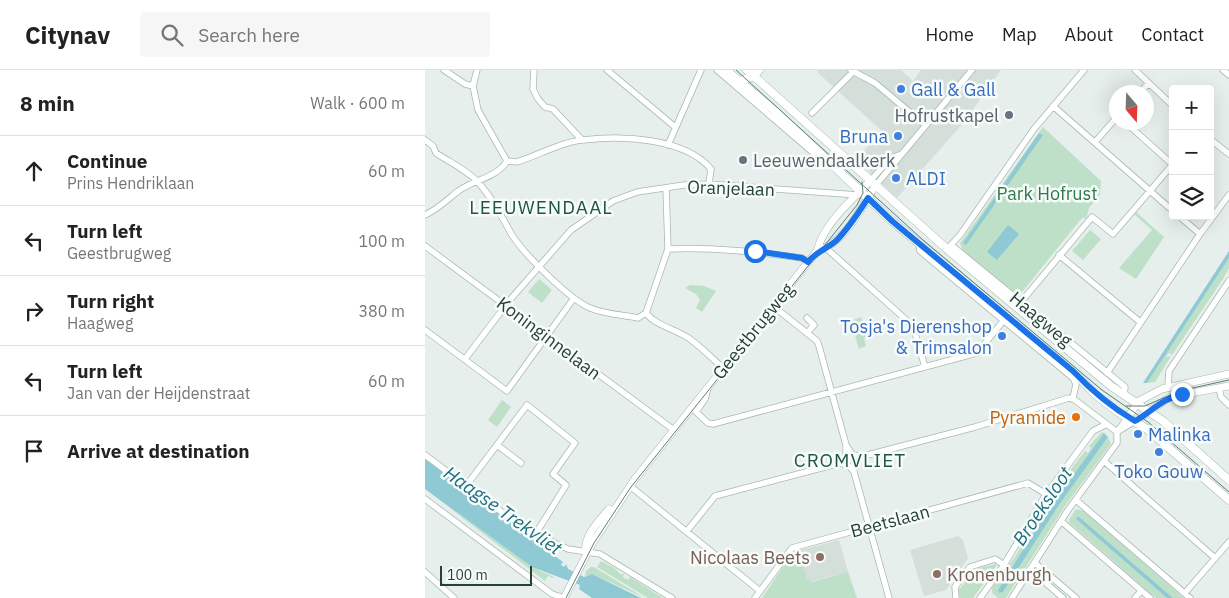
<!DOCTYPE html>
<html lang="en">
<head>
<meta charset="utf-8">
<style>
  :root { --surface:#fff; --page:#f6f6f6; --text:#222; --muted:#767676; --line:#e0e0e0 }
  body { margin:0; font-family:"IBM Plex Sans",sans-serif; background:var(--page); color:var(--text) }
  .controls { position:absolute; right:15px; top:15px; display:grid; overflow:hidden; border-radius:5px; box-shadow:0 5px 20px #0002 }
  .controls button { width:45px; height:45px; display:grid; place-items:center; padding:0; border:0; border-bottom:1px solid var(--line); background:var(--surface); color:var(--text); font:25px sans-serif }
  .compass { position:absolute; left:684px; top:15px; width:45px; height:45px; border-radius:50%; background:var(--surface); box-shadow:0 5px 20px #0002; rotate:161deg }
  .scale { position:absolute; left:15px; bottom:12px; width:92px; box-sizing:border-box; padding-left:5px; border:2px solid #24423a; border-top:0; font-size:14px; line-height:18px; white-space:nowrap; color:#24423a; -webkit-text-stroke:4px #f7fbf9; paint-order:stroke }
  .stop { position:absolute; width:15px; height:15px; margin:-11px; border:4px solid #1a73e8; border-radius:50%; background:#fff }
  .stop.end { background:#1a73e8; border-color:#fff; box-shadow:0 1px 5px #0008 }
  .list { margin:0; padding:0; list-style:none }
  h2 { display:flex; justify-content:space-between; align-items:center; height:65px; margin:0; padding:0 20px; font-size:21px }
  h2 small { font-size:16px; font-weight:400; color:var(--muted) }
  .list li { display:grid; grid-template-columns:32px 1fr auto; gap:15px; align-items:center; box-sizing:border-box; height:70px; padding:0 20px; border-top:1px solid var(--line) }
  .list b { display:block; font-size:19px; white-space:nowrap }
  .list p { margin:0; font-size:16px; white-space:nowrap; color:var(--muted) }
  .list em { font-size:16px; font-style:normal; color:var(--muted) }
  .icon { flex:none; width:28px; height:28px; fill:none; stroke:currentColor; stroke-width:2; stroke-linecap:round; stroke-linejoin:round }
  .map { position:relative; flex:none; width:804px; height:528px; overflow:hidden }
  header { display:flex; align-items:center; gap:30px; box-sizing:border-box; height:70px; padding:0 25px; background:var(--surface); border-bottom:1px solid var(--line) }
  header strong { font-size:24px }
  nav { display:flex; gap:28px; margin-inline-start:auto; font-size:18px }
  .search { width:350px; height:45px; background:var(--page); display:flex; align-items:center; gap:12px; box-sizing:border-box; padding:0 18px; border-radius:5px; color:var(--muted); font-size:19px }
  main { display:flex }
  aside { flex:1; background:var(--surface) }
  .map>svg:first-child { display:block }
</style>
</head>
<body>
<header>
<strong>Citynav</strong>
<div class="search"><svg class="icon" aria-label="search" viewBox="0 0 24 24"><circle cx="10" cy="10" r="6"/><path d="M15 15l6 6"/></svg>Search here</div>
<nav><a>Home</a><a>Map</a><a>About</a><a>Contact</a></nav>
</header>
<main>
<aside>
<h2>8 min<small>Walk · 600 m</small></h2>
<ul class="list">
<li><svg class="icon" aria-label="ahead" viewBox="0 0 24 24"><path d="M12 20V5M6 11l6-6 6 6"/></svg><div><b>Continue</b><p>Prins Hendriklaan</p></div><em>60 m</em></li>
<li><svg class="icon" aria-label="left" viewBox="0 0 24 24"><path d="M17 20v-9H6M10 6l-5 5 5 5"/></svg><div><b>Turn left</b><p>Geestbrugweg</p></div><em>100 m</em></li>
<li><svg class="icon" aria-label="right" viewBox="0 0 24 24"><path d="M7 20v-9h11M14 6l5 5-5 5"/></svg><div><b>Turn right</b><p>Haagweg</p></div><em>380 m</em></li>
<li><svg class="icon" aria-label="left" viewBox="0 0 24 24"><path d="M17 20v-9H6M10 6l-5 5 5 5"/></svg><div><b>Turn left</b><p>Jan van der Heijdenstraat</p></div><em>60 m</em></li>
<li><svg class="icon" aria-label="arrive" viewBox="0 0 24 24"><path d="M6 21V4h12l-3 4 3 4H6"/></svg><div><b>Arrive at destination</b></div></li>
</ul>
</aside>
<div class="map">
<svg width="804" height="528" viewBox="0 0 804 528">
  <rect width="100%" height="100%" fill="#e6efeb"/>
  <path fill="#d4dfda" d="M393 0H476L488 11 496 0H576L539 52 472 128 431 89 457 61 392 2Z
    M533 466 538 470 543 488 521 520 499 526 485 480Z
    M414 470 423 502 381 513 375 491 368 482Z"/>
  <path fill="#bfe0c8" d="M618 57 676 111 675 124 664 138 661 149 658 147 652 154 593 227 538 181 535 173Z
    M711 142 739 167 711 209 694 198 727 160 709 144Z
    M665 160 676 169 658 190 647 181Z
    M804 188V198L798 209 747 285 744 283 741 287 746 286 730 312 722 313Z
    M114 209 127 220 117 233 103 222Z
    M265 215 279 216 291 221 277 242 271 238 275 230 271 224 260 218Z
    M436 247 444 265 439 268 441 276 434 279 426 251Z
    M77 330 86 337 72 357 63 350Z
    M677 362 679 363 625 437 573 520 574 523 578 522 634 435 683 367 686 374 640 436 581 528H573L567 523V518L590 487 620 433 660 381 663 383 666 378 664 376Z
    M4 422 107 497 129 507 128 508 123 506 120 511Z
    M651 439 660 441 759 528H748L653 446 651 449 742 528H731L727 524 725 526V523L645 453 644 450Z
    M368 482 376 490 382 509 387 512 423 502 432 528H337Z
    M176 491 191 499 195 504H199L198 507 203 510 205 507 238 528H223L172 497Z
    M570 494 572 495 548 528H535L533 521 550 499Z
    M166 497H169L220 528 167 504 160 506 161 501Z"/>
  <path fill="#8ec9d4" d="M614 63 618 65 541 175 538 173Z
    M583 155 594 164 572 190 562 182Z
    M804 181V188L722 313H718Z
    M679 363 683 367 634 435 578 522 574 523 573 520 625 437Z
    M0 389 138 492 136 495 139 497 141 494 143 499 159 507 167 504 216 528H167L154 519 155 515 107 497 0 419Z
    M653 446 748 528H742L651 449Z"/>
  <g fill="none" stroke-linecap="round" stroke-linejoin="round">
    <g stroke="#a8b8b2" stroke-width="7">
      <path id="minor" d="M19 0 40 14 48 16
        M52 0 48 16 53 40 82 91
        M109 0 108 19 113 29 120 37 128 39 157 70
        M182 0 250 57
        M292 0 392 86H399
        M426 0 450 13 500 55
        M710 0 748 36
        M798 0 804 5
        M715 22 723 14
        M628 36 748 141
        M387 43 430 0
        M700 52 747 94
        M785 69 804 84
        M0 70 8 76 11 83C24 92 40 99 52 111 66 126 77 147 87 165 99 184 144 229 165 238 179 244 198 245 213 248L221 243C231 256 251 259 265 269 277 278 287 288 298 298
        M670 72 692 47
        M243 75 276 0
        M446 110 465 89 474 85
        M451 115 547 0
        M0 145C13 139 22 130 32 122 47 110 72 108 82 91L92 92C114 85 136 72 158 70 197 65 260 68 286 99L284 114
        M754 146 775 164
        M494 173 495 181 648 308 651 314 648 328
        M526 175 700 317 699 326
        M0 176 249 360
        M524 177 535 165 609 59 659 0
        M401 178 488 256 500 297
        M243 179C288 177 332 182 377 188L383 192
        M634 185 715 252
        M596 232 667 147 688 164 748 94
        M348 236 392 271 394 276 421 375V386L415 393
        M221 243 243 179 241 118
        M0 260 82 321 149 228
        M382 263 389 255 382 248
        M552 283 579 250
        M40 289 84 231 146 160 188 131 212 122 259 115 284 114 433 125
        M682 303 775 164 804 125
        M743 317 744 301 804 211
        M283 318 280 329 271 342 283 353 288 354 548 284
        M794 318 796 327 804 335
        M72 375 96 393
        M421 375 427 384 435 387 550 357 644 328 650 330 692 362 710 351
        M0 385 101 460 143 479 175 484 247 528
        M435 387 429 394V402L464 528
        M679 391 790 488
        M41 416 102 335 150 373 128 404 141 415 110 465
        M205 416 335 521
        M0 429 127 524 139 528
        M651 430 765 528
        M636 451 725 528
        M262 461 290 426 415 393 423 395 429 402
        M610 493 651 528
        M605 499 638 528
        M0 502 29 528
        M760 523 804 472
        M330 528 367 478 603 413 621 424
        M531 528 530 517 545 497 570 489 579 495
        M555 528 579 495 620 426 668 361 680 355
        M587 528 643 440 692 373V362L703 347
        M710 528 716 521"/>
    </g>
    <g stroke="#a8b8b2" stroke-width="8">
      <path id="tertiary" d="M392 181C421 173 436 137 451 115
        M703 347 714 331 737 319 804 304
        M710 351 745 327 804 316
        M161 483C158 466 174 451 184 439
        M139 528 168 472 210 409 392 181C399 153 427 130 446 110"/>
    </g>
    <g stroke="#a4bbb3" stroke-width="9">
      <path id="secondary" d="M301 0 350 41 467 151 648 301 671 325 693 342 722 359 804 430
        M322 0 522 179 686 316 738 351 804 410
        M315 11 329 6 334 0"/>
    </g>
    <use href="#minor" stroke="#fff" stroke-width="5.5"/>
    <use href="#tertiary" stroke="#fff" stroke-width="7"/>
    <use href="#secondary" stroke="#fff" stroke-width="8"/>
    <path stroke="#5f7d75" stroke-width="1" d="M311 0 498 170 677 320 723 352 804 422
      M701 336H720L754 321 804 310
      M141 528 169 473 206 417 432 135 438 123 437 112"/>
  </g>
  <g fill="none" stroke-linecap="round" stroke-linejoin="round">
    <path stroke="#1a73e8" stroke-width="6" d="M330 181 377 188 383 192C392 181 402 179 412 170 424 158 434 142 443 128L467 151 648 301C667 321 686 337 710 351 726 342 738 328 757 324"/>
  </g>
  <g fill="#3f7fe0" stroke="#f7fbf9" stroke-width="2">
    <circle cx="476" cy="19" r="5"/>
    <circle cx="473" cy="66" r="5"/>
    <circle cx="471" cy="108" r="5"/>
    <circle cx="577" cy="266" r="5"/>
    <circle cx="713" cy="364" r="5"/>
    <circle cx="734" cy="382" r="5"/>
  </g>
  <g fill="#6b7280" stroke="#f7fbf9" stroke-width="2">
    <circle cx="584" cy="45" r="5"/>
    <circle cx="318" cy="90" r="5"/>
  </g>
  <circle fill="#e8710a" stroke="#f7fbf9" stroke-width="2" cx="651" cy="347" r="5"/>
  <g fill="#8d6e63" stroke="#f7fbf9" stroke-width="2">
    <circle cx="395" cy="487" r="5"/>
    <circle cx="512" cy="504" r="5"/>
  </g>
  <g text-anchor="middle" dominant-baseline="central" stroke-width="5" stroke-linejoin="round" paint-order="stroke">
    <g font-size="18" fill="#366cbe" stroke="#f7fbf9" text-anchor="start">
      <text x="486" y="19">Gall &amp; Gall</text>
      <text x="463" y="66" text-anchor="end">Bruna</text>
      <text x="481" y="108">ALDI</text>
      <text x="567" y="256" text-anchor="end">Tosja's Dierenshop<tspan x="567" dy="21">&amp; Trimsalon</tspan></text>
      <text x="723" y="364">Malinka</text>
      <text x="734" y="401" text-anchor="middle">Toko Gouw</text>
    </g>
    <g font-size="18" fill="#5b616d" stroke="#f7fbf9" text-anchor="end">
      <text x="574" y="45">Hofrustkapel</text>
      <text x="328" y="90" text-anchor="start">Leeuwendaalkerk</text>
    </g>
    <g font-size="18" fill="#24423a" stroke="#f7fbf9">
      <text transform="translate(306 118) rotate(2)">Oranjelaan</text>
      <text transform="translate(616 249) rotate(40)">Haagweg</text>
      <text transform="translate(328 261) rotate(-51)">Geestbrugweg</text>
      <text transform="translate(124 268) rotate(37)">Koninginnelaan</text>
      <text transform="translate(465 451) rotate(-15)">Beetslaan</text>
    </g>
    <g font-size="18" fill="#2d7a4b" stroke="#f7fbf9">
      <text x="622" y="123">Park Hofrust</text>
    </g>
    <g font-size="18" fill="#c56008" stroke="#f7fbf9" text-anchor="end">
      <text x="641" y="347">Pyramide</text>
    </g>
    <g font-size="18" fill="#785e54" stroke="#f7fbf9" text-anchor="end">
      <text x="385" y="487">Nicolaas Beets</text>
      <text x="522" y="504" text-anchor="start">Kronenburgh</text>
    </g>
    <g font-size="19" letter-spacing="1" fill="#1f5548" stroke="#f7fbf9">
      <text x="116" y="137">LEEUWENDAAL</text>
      <text x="425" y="390">CROMVLIET</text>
    </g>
    <g font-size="19" font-style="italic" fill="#1c6f80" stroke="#f7fbf9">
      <text transform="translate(617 436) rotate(-56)">Broeksloot</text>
      <text transform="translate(78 440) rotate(35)">Haagse Trekvliet</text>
    </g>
  </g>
</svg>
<div class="controls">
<button>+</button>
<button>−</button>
<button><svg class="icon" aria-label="layers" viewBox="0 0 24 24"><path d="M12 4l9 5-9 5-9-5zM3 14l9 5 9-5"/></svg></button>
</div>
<svg class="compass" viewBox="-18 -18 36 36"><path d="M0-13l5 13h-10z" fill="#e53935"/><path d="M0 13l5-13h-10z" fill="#767676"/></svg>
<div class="scale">100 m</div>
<div class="stop" style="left:330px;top:181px"></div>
<div class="stop end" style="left:757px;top:324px"></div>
</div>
</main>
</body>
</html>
